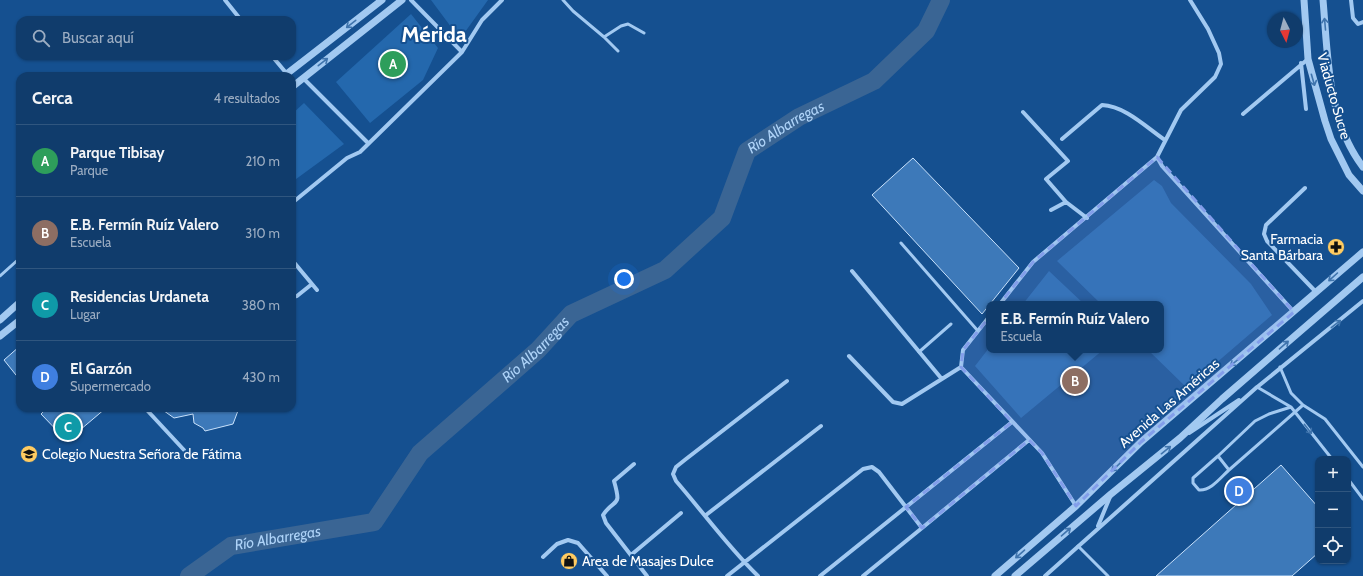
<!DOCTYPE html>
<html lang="es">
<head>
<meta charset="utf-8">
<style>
  :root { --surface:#103c6c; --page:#1e4774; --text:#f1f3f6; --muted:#9cadc2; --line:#30567f; --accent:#e797bd }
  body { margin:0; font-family:Cabin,sans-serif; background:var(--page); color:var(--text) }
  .controls { position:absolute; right:12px; bottom:12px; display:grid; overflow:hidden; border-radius:8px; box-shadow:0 1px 3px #0004 }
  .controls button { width:36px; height:36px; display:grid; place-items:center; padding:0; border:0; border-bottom:1px solid var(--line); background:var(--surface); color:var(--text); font:20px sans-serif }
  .compass { position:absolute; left:1267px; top:12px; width:36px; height:36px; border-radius:50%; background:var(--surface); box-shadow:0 1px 3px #0004; rotate:174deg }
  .you { position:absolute; left:624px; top:279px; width:14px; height:14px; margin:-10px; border:3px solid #fff; border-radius:50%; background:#1a73e8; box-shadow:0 0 0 6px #1a73e833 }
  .badge { display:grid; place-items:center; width:26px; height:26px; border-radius:50%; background:var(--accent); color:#fff; font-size:13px; font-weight:700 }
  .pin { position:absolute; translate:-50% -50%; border:2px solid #fff; box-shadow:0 1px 4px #0006 }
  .popup { position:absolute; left:986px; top:301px; width:178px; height:52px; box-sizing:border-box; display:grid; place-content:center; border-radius:8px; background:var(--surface); filter:drop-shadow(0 1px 3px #0005); font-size:13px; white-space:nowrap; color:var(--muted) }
  .popup b { font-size:15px; color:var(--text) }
  .popup::after { content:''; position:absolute; left:50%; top:100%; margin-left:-8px; border:8px solid transparent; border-top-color:var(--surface) }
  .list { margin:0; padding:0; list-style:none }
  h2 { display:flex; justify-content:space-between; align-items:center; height:52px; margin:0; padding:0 16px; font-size:17px }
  h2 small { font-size:13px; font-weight:400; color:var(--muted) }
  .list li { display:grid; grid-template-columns:26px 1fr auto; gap:12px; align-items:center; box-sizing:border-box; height:72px; padding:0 16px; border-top:1px solid var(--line) }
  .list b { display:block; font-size:15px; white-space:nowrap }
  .list p { margin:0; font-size:13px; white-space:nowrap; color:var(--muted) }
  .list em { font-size:13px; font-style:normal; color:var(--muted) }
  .icon { flex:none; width:22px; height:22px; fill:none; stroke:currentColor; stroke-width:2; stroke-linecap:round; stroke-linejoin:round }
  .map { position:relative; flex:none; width:1363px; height:576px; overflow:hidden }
  .search { position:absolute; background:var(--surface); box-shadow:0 1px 3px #0004; left:16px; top:16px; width:280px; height:44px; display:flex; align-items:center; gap:10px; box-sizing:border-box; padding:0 14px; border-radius:12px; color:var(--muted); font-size:15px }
  .panel { position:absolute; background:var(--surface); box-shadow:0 1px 3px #0004; left:16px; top:72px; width:280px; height:340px; border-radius:12px }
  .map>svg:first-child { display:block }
</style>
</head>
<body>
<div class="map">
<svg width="1363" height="576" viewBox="0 0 1363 576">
  <rect width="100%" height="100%" fill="#155090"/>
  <path fill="#2468ad" d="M431 0H488L460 39Z
    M411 14 438 48 423 80 370 123 336 82Z
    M304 103 344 144 292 182V114Z
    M1154 180 1162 186 1171 203 1251 284 1272 315 1187 388 1148 350H1161V304H1101L1057 261Z
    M1049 271 1084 304H1023Z
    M989 348V350H1103L1021 418 975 366Z"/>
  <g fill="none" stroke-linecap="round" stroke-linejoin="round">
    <path stroke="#3a6594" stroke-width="18" id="s1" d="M189 576 231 546 374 522 420 453 538 350 571 314 665 270 722 218 747 151 799 117 874 81 926 31 941 0"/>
  </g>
  <path fill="#3d79b9" stroke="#c9e2fc" d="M913 158 1019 268 982 314 872 195Z
    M20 346V380L4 360Z
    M47 408H106L67 441 41 414Z
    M160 408H239L233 424 205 431 203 428 194 423 193 414 174 418Z
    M1281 465 1318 507V553L1292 576H1156Z"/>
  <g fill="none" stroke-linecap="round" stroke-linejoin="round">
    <path stroke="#a2c9f1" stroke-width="3" d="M563 0 573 11 604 37 621 26 628 24 644 33
      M604 37 618 51
      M901 243 978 331
      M0 276 20 258
      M919 352 951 324
      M1280 367 1291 393 1303 405 1325 419 1363 467
      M1257 387 1291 407 1332 459
      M1218 456 1229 470C1221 477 1211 491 1199 490L1193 483V478Z
      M1218 456 1255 421 1269 414 1291 407
      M1229 470 1303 405
      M1348 479 1363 499
      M1078 546 1108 576"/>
    <path stroke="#a2c9f1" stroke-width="4" d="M225 0 241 20
      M411 0 462 52
      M1351 0 1353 18 1358 24 1363 22
      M272 56 287 74
      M1301 63 1306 109
      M303 78 367 142
      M1023 112 1068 161 1046 179 1066 202 1087 218
      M1243 114 1308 59
      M1062 139 1102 105C1125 106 1146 127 1165 140
      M1157 157 1162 166 1294 312
      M1305 188 1266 225 1264 234 1267 241 1316 292
      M292 203 347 158 360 152 462 52 482 20 502 0
      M1051 210 1066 202
      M292 260 317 290
      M852 271 941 378
      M292 297 297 296 312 284
      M1000 304 1033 262 1157 157 1181 110 1215 77 1221 64 1219 53 1208 29 1190 0
      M989 317 963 350 961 367 1042 453 1076 506
      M849 356 893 402 902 404 961 367
      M1256 388 1363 301
      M145 408 184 450
      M1189 433 1239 400
      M634 464 614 481C622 509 615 497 603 515L606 523 647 576
      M706 515 821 426
      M1098 526 1110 497
      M922 528 1029 440
      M631 555 681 513
      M543 557 557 544 568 540 578 543 607 576
      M727 576 863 469 872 467 879 472 922 528 863 576
      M758 576C728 547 703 512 676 481L673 474 676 467 686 459 787 381
      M820 576 1012 422
      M1045 576 1257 387"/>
    <path stroke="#a2c9f1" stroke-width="7" d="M1304 0 1308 59 1325 121 1331 139 1349 175 1363 191
      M1323 0C1328 56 1327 120 1363 167
      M284 76 382 0
      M292 87 402 0
      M0 320 20 302
      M0 336 20 320
      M995 576 1076 506 1141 442 1363 252
      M1015 576 1111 494 1180 438 1222 399 1363 277"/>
  </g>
  <defs><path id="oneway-shaft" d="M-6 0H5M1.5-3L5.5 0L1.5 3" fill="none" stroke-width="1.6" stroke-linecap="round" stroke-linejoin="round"/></defs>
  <g stroke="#3f74ad">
    <use href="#oneway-shaft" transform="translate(351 24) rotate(142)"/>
    <use href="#oneway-shaft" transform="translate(1325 24) rotate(-95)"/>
    <use href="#oneway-shaft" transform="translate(323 62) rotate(-38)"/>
    <use href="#oneway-shaft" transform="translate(1313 80) rotate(74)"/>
    <use href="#oneway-shaft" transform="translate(1333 277) rotate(138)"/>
    <use href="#oneway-shaft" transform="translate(1336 324) rotate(-38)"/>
    <use href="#oneway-shaft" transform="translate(1284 345) rotate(-41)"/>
    <use href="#oneway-shaft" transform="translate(1235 362) rotate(140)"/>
    <use href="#oneway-shaft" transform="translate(1308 429) rotate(52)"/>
    <use href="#oneway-shaft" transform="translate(1166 450) rotate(-39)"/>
    <use href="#oneway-shaft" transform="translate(1116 467) rotate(136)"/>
    <use href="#oneway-shaft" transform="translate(1066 532) rotate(-41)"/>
    <use href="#oneway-shaft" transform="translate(1020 554) rotate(139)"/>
  </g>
  <path fill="#839eea" fill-opacity="0.2" stroke="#839eea" stroke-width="3" stroke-dasharray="8 5" stroke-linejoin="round" d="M1157 157 1294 312 1141 442 1076 506 1042 453 1029 440 922 528 906 507 1012 422 961 367 963 350 1033 262Z"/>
  <defs>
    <g id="pharmacy-disc" transform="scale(0.9)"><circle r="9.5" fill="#ffcb61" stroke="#155090"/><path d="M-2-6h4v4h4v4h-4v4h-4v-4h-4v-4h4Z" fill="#111"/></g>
    <g id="school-disc" transform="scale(0.9)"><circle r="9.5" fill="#ffcb61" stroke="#155090"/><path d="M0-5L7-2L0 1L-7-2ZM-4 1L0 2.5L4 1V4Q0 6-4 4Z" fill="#111"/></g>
    <g id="shop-disc" transform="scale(0.9)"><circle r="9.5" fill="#ffcb61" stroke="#155090"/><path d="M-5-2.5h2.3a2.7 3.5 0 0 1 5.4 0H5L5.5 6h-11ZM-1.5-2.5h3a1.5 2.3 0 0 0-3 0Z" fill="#111"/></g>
  </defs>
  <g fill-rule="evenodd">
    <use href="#pharmacy-disc" x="1336" y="247"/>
    <use href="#school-disc" x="29" y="454"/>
    <use href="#shop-disc" x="569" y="561"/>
  </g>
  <g text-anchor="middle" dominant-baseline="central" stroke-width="4" stroke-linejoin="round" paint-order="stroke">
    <g font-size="14" fill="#fff" stroke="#155090">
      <text transform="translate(1334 96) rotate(74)">Viaducto Sucre</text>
      <text transform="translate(1169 403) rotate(-41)">Avenida Las Américas</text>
    </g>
    <g font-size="14" fill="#fff" stroke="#155090" text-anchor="start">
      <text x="1323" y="239" text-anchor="end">Farmacia<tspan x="1323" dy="16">Santa Bárbara</tspan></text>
      <text x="42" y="454">Colegio Nuestra Señora de Fátima</text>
      <text x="582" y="561">Area de Masajes Dulce</text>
    </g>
    <g font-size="15" font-style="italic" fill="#aed3f8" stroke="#155090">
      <text stroke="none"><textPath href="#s1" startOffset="783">Río Albarregas</textPath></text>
      <text stroke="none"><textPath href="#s1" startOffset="435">Río Albarregas</textPath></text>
      <text stroke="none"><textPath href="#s1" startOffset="99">Río Albarregas</textPath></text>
    </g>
    <g font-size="22" font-weight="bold" fill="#fff" stroke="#155090">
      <text x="434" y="34">Mérida</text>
    </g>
  </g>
</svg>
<div class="controls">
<button>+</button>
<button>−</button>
<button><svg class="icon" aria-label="locate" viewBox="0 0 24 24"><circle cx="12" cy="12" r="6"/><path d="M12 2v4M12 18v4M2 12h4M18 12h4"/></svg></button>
</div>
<svg class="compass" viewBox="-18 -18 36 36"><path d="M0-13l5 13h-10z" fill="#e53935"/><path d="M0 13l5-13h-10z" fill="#9cadc2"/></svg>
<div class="you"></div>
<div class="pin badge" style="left:393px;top:64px;background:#2e9e5b">A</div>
<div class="pin badge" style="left:1075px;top:381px;background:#8d6e63">B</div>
<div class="popup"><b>E.B. Fermín Ruíz Valero</b>Escuela</div>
<div class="pin badge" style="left:68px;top:427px;background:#0f9aa8">C</div>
<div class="pin badge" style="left:1239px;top:491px;background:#3f7fe0">D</div>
<div class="search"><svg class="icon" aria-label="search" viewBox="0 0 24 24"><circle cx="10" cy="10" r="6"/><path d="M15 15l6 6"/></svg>Buscar aquí</div>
<section class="panel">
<h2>Cerca<small>4 resultados</small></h2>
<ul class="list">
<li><span class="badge" style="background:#2e9e5b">A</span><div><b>Parque Tibisay</b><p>Parque</p></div><em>210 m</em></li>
<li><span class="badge" style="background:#8d6e63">B</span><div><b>E.B. Fermín Ruíz Valero</b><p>Escuela</p></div><em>310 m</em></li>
<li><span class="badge" style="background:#0f9aa8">C</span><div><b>Residencias Urdaneta</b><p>Lugar</p></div><em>380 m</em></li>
<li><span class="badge" style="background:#3f7fe0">D</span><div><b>El Garzón</b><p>Supermercado</p></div><em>430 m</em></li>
</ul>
</section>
</div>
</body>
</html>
